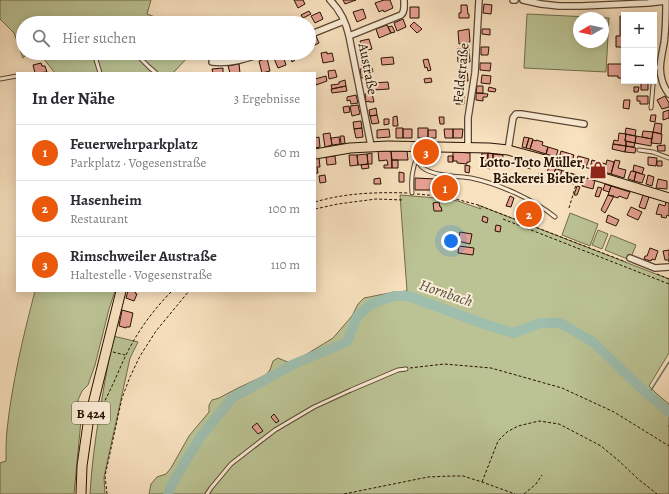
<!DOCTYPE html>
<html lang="de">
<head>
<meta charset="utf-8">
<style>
  :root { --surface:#fff; --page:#f7f7f7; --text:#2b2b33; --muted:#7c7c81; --line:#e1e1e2; --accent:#ea580c }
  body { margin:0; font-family:Alegreya,serif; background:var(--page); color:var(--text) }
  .controls { position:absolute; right:12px; top:12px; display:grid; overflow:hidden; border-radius:0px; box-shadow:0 2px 10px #0003 }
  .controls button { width:36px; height:36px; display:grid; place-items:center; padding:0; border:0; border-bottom:1px solid var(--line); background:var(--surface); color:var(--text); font:20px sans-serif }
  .compass { position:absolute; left:573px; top:12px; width:36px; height:36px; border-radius:50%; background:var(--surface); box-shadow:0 2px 10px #0003; rotate:261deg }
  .you { position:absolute; left:451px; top:241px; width:14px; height:14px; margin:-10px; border:3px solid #fff; border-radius:50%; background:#1a73e8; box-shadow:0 0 0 6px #1a73e833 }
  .badge { display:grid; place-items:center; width:26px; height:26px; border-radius:50%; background:var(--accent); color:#fff; font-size:13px; font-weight:700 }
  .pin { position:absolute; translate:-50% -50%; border:2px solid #fff; box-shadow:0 1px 4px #0006 }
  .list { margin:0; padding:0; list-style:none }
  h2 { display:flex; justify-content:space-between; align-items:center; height:52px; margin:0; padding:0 16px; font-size:17px }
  h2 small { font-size:13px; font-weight:400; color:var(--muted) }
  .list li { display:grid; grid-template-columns:26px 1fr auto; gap:12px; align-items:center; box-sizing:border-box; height:56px; padding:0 16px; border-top:1px solid var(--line) }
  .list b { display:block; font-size:15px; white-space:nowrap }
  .list p { margin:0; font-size:13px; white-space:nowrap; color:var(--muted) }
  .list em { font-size:13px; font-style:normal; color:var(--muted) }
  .icon { flex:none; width:22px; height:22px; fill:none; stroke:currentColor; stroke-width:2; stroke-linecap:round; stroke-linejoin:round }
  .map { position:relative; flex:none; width:669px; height:494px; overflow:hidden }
  .search { position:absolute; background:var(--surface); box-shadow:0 2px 10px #0003; left:16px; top:16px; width:300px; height:44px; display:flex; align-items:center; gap:10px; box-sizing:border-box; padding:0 14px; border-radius:22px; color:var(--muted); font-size:15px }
  .panel { position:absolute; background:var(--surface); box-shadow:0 2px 10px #0003; left:16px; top:72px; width:300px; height:220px; border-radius:0px }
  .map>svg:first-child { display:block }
</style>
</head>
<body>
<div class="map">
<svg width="669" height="494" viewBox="0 0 669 494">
  <rect width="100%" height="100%" fill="#f8e1bf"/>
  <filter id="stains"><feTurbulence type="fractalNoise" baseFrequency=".005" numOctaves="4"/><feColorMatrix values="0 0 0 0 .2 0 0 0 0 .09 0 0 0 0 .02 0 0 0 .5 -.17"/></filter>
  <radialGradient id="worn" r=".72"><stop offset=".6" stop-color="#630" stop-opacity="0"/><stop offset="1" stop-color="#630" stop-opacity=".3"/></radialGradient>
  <path fill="#bbc394" stroke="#716a4a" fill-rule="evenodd" d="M0 0H151L147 14 171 23H23V53H28L23 58 14 33 0 19Z
    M527 14 609 18 606 72 524 68ZM579 18H603V42H579Z
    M39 53H189V56L173 73H55Z
    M400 195 437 198 458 201 481 209 478 205 669 279V353L649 386 657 394 669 404V426H668L669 427V494H149L151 484 157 477 166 474 171 468 189 436 209 412V405L212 400 219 398 238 388 266 375 270 370 273 361 278 358 290 363 302 357 333 338 352 316 358 304 364 298 394 292 407 291Z
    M570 213 598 224 590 246 562 235Z
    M598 230 608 234 602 249 592 245Z
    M611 235 636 245 630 260 605 250Z
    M35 291H115L109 309 95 365 88 385 82 391 78 400 79 410 81 420 74 494H0V463L6 461C6 451 6 440 7 430 12 383 23 337 35 291Z
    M113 336 138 342 130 358 104 477 105 494H90C93 441 104 388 113 336Z"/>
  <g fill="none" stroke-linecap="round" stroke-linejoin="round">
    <path stroke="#6e7969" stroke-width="1.5" d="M648 395 669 362"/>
    <path stroke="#9ebeae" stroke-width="10" d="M168 494 172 484 199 439 232 398 294 364 347 342 357 317 371 304 394 296H408L487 325 514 333 540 323H560L593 342 644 391 669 412"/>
  </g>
  <path fill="#e6a192" stroke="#271101" d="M294 0H303L305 4 298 8Z
    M343 0H356L345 4Z
    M384 0H390L393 8 384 12 383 10 379 12 375 3Z
    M484 4 492 5 491 14 483 13Z
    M461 5H467L468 14H469V18H459V13H461Z
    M410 7H419V18H410Z
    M363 9 366 18 357 22 353 12Z
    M309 11 311 14 303 18 301 15Z
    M320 12 323 19 315 23 311 16Z
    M620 16H624L623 47H616V36H620Z
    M403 19 406 27 397 31 394 23Z
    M414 22 422 29 417 33 410 26Z
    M387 25 391 33 379 38 376 29Z
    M392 26 395 32 391 33 388 27Z
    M469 29 470 42 459 44 458 31Z
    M482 29H490V35L482 34Z
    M316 36 319 43 309 48V39Z
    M369 39 372 49 363 51 360 41Z
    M481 47H489L488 55H481Z
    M469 48 470 62H458L457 49Z
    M327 52V54L332 53 334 61 323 63 321 53Z
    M192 53H203L194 57Z
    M282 53 286 65 278 68 273 56Z
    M287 53H292L295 60 292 62 291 57 289 58Z
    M393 57 394 64 382 65 381 58Z
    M267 58 270 71 262 73 259 61Z
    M428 59 431 70 428 71 427 67 425 68 423 60Z
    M361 61H367V67L362 68Z
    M41 63 42 66H45L47 72 35 73 33 65Z
    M480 63H491L490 71 480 70Z
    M239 64 240 73H230L228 66Z
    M608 64H624V78H618V76H608Z
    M223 68V73H213L212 69Z
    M372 68 373 72 368 73 369 77 361 78 360 69Z
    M458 69H467L468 81H458Z
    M335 70 337 77 329 79 328 71Z
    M482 75 491 76 490 84 481 83Z
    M326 76 327 81 316 85 315 79Z
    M431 78 432 82 425 83 424 79Z
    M345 80 346 86 332 89 331 85 339 84V82Z
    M388 82 389 89 373 90 372 83Z
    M641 82H648V90H641Z
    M367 84H372L373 90H368Z
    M346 86 347 91 332 93 331 89Z
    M477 86H483V93H476Z
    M489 87 496 89 495 92 488 91Z
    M634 87H639L638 92H634Z
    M372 93 374 102H369V101L366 102 365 94Z
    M456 93H464V100H456Z
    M476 93 488 94 487 97H483V101L476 100Z
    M356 95 358 103 351 104 350 100 347 101V97Z
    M637 96H648V104H640V101H637Z
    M665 96 669 103V107L662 109 657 100Z
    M456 100H464V104H456Z
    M624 100H630L629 109 623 108Z
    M358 105 360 114 352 116 350 106Z
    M349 106 350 112 344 113 343 107Z
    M376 108 377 115 370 116 369 110Z
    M669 110V118L663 120V112Z
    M377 115 379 123 372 124 370 116Z
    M651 115H656L655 122 650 121Z
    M397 116 398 126H393V117Z
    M439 117H444V124H440Z
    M384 119H389V124L384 125Z
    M361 121 362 128 354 129 353 122Z
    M655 123 662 124 661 134 653 132Z
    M362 128 363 137 356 138 354 129Z
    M396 128H403V138H396Z
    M418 128H428V138H418Z
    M626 128 636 130 635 136 625 134Z
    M389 129 390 137 377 138V130Z
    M403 129H412V138H403Z
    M444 129H453V138H445Z
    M453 129H463L462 138H453Z
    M428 130H436V138H428Z
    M643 131 653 132 652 139 642 137Z
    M653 132 662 134 661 144 651 143Z
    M330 133 332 145 325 147 323 134Z
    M619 133 626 134 625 141H626V146L613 144 614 140 618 141Z
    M626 134 636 136 635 143 625 141Z
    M340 136H344L345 143 341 144Z
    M636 136 652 139 651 146 635 143Z
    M319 137 320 147 315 148V138Z
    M339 137 340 144 332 145 331 138Z
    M524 137 529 138 526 148 522 147Z
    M529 138 533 139 530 149 526 148Z
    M533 140 536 141V140L543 142 542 145 548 147 546 154 530 149Z
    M626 141 635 143 634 147 626 146Z
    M613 144 626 146 625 152 612 149Z
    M665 145V151H658L657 146Z
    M626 146 636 148 635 153 625 152Z
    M548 147 558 150 556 157 546 154Z
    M378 151H391L392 168H384V165H388L387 160 379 161Z
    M391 151H407L408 160H392Z
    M561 151 574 155 572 162 559 158Z
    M453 152 470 153V162H467V164L457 163V161H453Z
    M372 153V164H368L367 154Z
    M482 153H488V161H481Z
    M488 153 493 154V162H491L490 169 487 168Z
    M367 154 368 164 358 165 357 155Z
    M493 154 503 155 502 163 493 162Z
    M349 155H357L358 165 350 166Z
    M335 156 336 164 327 165 326 157Z
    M448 156H453V162H448Z
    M516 156 533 161 531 169 514 164Z
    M578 156 589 159 586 167 576 163Z
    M648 157 657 158 656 166 648 165Z
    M319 158 320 167H317L318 173H315V159Z
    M392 160H398V168H392Z
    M592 160 595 161 593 169 590 168Z
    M607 160 614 162 611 174 604 172Z
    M615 160 620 161 618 168 626 170 624 178 611 174Z
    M595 161 606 164 604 172 593 169Z
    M657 161H662V166H657Z
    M368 164 369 168 362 169 361 165Z
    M465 165 470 166 469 173 465 172Z
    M634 165 644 168 642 174 633 171Z
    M549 166 556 168 553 175 547 173Z
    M556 168 562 170 560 177 553 175Z
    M631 171 636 172 634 181 628 179Z
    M399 172 404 173V182H399Z
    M636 172 645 175 642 183 634 181Z
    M569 173 576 175 574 184 566 182Z
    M538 174 544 175 543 179 537 178Z
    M325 175 326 182 320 183 319 176Z
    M648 175 654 177 652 186 646 184Z
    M584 177 595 180 593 189 582 186Z
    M380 178 381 184H374V179Z
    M415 178 436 179V190H415Z
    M658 179 667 181V189L656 188Z
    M605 184 611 186 609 192 603 190Z
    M577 186 580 187 577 195H574Z
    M611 186 630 192 627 199 619 196 618 198 608 195Z
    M598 187 602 188 599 197 595 196Z
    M608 195 614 196 605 213 601 210Z
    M643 195 649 197 645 209 639 207Z
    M510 196 514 198 511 207 506 206Z
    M439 202 440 207H441L442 211H434L433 203Z
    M666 202 669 203V216L667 215 666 218 661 217 662 215 656 214 659 204 665 206Z
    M521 205 540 212 536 223 517 216Z
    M631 207 642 212 638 220 627 215Z
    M608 215 619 220 616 226 606 222Z
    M483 216 488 218 487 223 482 221Z
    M496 225 501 226 500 232 495 231Z
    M460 232 472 234 470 244 458 241Z
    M459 246 474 248 473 255 458 253Z
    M650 248 658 251 655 260 652 259 651 261 644 259 645 256H647Z
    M669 250V262V260H665L663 251Z
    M128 291H136L135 293 137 294 134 301 126 298Z
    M122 310 133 313 130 327H126V328L119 326Z
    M274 414 279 421 276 423 271 417Z
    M257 423 263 431 258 434 252 427Z"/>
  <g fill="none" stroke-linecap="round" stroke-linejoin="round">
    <g stroke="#5b4530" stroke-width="5">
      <path id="lane" d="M94 53 100 73
        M135 53 149 67 156 73
        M0 79 17 76
        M651 108 654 74 656 68 661 66
        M417 148C417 156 417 163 423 168 434 176 457 176 471 178 499 184 533 199 555 217
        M639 150 653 152 669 158
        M412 193C411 179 412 170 417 157
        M207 494 211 488 231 464 275 430 314 407 351 390 398 370 406 369"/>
    </g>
    <g stroke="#5b4530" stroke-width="8">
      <path id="street" d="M330 0C340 10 346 22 349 36L371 146
        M513 0H515
        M523 0 541 4 559 6H581L648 3 666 1
        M666 0C666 14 666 29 664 43 662 55 658 68 662 80 663 85 666 90 669 94
        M309 35 344 21
        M349 36 401 15C405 12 404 5 404 0
        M212 62C230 64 246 59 263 53
        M468 148V118L475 73 479 0
        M508 150 513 118 516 114H521L584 124
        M630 258 655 268 669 267"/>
    </g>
    <g stroke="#271101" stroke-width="11">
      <path id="primary" d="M315 154 350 148 388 146 489 148 508 150 538 158 669 198
        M81 494 82 466 88 424 121 291"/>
    </g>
    <path stroke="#271101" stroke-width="1" stroke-dasharray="3 2" stroke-linecap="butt" d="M436 185 438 184
      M417 194 448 197 478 205 626 262
      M315 202C345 193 376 192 408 193
      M569 208 578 178
      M315 209 338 204 376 199 403 200
      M503 219 669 284
      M657 274 669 279
      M113 352 125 355
      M410 368 444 364 491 368 562 388 614 412 669 446
      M100 409C110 393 117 374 125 357 137 332 153 310 172 291
      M482 482 498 441 507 432 518 426 539 421 559 424 584 437 601 446 619 461 638 479 657 494
      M107 494 105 476 122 398 130 377 140 356 156 331 189 291
      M344 494 428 477 452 476H463L482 482 515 494
      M524 494 536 484 542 475"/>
    <use href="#lane" stroke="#faecd5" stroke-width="3"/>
    <use href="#street" stroke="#faecd5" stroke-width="5.5"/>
    <use href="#primary" stroke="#f8e1bf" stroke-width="9"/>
  </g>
  <defs>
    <g id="shop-bare" transform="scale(1.38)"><path d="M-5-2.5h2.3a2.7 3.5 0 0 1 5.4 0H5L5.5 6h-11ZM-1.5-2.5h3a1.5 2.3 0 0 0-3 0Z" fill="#8f2418" stroke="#faecd5" stroke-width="2.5" paint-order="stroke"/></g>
  </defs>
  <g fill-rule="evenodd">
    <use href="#shop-bare" x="598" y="170"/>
  </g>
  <g text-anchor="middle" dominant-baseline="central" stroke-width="4" stroke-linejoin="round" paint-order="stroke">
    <rect fill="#faecd5" stroke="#665341" stroke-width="1" x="72" y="402" width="38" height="22" rx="3"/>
    <g font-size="13" font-weight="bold" fill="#271101">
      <text x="91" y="413">B 424</text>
    </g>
    <g font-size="14" fill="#271101" stroke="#faecd5">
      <text transform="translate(368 69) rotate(79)">Austraße</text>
      <text transform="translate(461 73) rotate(-84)">Feldstraße</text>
    </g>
    <g font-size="14" font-weight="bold" fill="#271101" stroke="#faecd5" text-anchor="end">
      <text x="585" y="162">Lotto-Toto Müller,<tspan x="585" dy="16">Bäckerei Bieber</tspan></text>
    </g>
    <g font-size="15" font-style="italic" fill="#514e3e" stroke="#faecd5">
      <text transform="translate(446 293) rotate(19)">Hornbach</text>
    </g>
  </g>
  <rect width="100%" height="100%" filter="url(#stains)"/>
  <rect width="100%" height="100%" fill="url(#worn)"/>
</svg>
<div class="controls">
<button>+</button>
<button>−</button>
</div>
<svg class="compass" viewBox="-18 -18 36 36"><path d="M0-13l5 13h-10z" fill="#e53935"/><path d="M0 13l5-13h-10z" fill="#7c7c81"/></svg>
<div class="you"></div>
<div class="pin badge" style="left:445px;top:188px">1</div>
<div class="pin badge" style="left:529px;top:214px">2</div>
<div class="pin badge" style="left:426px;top:152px">3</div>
<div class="search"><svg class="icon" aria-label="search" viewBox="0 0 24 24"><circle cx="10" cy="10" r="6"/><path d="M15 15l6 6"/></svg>Hier suchen</div>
<section class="panel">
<h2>In der Nähe<small>3 Ergebnisse</small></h2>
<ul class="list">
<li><span class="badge">1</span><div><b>Feuerwehrparkplatz</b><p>Parkplatz · Vogesenstraße</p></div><em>60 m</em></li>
<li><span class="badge">2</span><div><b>Hasenheim</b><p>Restaurant</p></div><em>100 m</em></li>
<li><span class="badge">3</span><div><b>Rimschweiler Austraße</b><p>Haltestelle · Vogesenstraße</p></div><em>110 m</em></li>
</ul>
</section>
</div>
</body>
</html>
